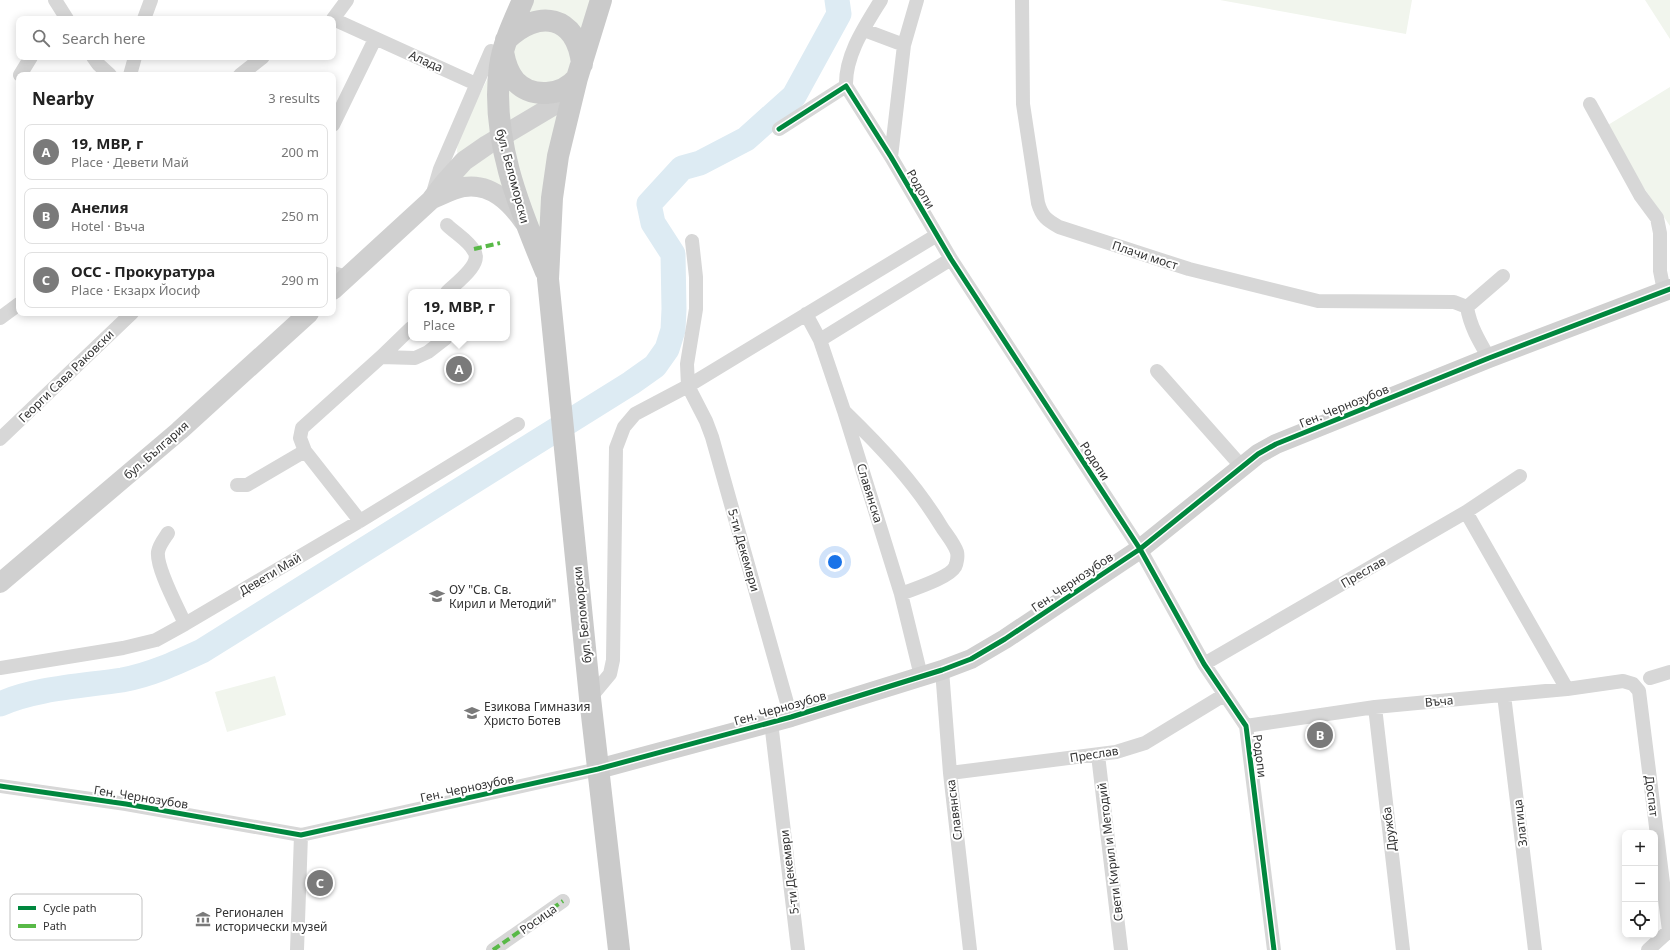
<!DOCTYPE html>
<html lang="en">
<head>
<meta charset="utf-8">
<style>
  :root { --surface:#fff; --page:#f2f2f2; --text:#222; --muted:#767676; --line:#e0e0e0; --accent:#7a7a7a }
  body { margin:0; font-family:"Noto Sans",sans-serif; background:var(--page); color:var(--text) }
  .controls { position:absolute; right:12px; bottom:12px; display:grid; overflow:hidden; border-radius:8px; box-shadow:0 2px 10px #0003 }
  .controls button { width:36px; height:36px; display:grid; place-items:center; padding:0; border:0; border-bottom:1px solid var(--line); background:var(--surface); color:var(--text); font:20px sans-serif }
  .you { position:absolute; left:835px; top:562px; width:14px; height:14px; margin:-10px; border:3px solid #fff; border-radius:50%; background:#1a73e8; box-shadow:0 0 0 6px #1a73e833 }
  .badge { display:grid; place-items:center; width:26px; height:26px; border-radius:50%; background:var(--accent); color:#fff; font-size:13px; font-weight:700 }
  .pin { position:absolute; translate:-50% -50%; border:2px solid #fff; box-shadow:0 1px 4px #0006 }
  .popup { position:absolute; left:408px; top:289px; width:102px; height:52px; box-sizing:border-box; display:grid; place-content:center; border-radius:8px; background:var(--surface); filter:drop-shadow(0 1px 3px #0005); font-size:13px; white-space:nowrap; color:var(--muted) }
  .popup b { font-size:15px; color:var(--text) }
  .popup::after { content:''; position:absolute; left:50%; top:100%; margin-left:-8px; border:8px solid transparent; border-top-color:var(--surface) }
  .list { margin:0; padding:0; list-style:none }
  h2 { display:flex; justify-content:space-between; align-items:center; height:52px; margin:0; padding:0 16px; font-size:17px }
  h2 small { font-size:13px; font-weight:400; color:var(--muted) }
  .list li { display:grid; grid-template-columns:26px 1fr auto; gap:12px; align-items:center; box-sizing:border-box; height:56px; margin:0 8px 8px; padding:0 8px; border:1px solid var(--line); border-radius:8px }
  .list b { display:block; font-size:15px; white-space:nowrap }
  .list p { margin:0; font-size:13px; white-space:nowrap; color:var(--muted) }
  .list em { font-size:13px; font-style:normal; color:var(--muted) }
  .icon { flex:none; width:22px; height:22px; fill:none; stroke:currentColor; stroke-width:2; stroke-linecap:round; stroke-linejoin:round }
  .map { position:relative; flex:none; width:1670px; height:950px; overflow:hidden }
  .search { position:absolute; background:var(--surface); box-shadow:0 2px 10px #0003; left:16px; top:16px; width:320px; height:44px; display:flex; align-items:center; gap:10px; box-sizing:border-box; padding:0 14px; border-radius:8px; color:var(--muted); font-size:15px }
  .panel { position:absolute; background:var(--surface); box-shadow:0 2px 10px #0003; left:16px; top:72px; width:320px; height:244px; border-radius:8px }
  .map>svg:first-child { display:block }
</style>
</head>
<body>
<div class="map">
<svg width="1670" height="950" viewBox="0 0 1670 950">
  <rect width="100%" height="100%" fill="#fff"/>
  <path fill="#f1f5ed" d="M531 0H592L581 36 523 18Z
    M1220 0H1412L1406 34Z
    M1645 0H1670V39Z
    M548 27 571 43 570 73 545 87 519 74C517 68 514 61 514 55 514 36 534 32 548 27Z
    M488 78 489 121 492 136 460 156 457 152 458 137Z
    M508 82 544 100 516 123 507 120Z
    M1670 87V226L1603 128Z
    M560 110 540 229H535L508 140Z
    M493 147 506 190 459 181V173Z
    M275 676 286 715 227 732 215 692Z"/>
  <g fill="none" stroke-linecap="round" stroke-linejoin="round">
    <path stroke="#ddebf3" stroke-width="25" d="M0 704C36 688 83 686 122 680 150 675 176 663 202 651L631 383 655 366 667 349 673 330 674 309 673 254 653 223 649 204 682 168 700 163 746 139 794 96 839 14 837 0"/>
    <path stroke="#d7d7d7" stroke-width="14" d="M55 0 67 19
      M1022 0 1023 104 1038 203C1042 217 1047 220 1059 227L1189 269 1318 301 1454 302 1467 307
      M144 19 151 0
      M333 19 476 84
      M333 19 347 0
      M864 30 904 45
      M93 57 98 64 110 75
      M20 75 31 57
      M130 75 135 57
      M240 75 263 57
      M846 86C845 55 865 26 881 0
      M1590 104 1640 195 1657 218 1660 233V271L1664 291
      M333 125 375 39
      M779 129 846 86 891 157 951 259 1140 549 1204 664 1246 726 1274 950
      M891 157 904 45 917 0
      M433 193 440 169 491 51
      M447 225C455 233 469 241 474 251 483 264 456 283 447 292
      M692 241 696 277V309L687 364 688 386 706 421 712 437 791 717
      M333 273 347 277
      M806 314 820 340 844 411 901 594 921 676
      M0 318 19 304
      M820 340 951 259
      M381 357 415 358 428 352 446 338
      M1489 358C1479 341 1470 326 1467 307L1503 276
      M1157 371 1242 467
      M845 412C881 447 915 483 941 526 946 534 954 543 957 552 958 556 957 563 955 567 949 578 913 589 901 594
      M0 439 132 313
      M237 485H247L305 451
      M1466 512 1567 689
      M360 521 305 451 300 438 302 428 381 357 411 328
      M168 533C164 539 159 545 158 552 156 568 178 608 185 624
      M1204 664 1466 512 1520 476
      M0 668 123 648 156 640 185 624 360 521 518 424
      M942 670 950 773 970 950
      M1650 678 1670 672
      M1504 695 1535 950
      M590 698 610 674 613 660 616 448 624 427 635 414 688 386 937 235
      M1375 707 1403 950
      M771 722 798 950
      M1246 726 1375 707 1567 689 1623 681 1633 684 1639 691 1669 931 1670 933
      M1098 755 1121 950
      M950 773 1116 752 1145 743 1224 695
      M0 786 126 804 301 835 598 769
      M297 950 301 835
      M493 950 563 901
      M1648 950 1670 930"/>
    <path stroke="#d0d0d0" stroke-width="20" d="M432 199C442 195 453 189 464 187 491 183 510 202 524 222
      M333 290 431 200 445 182 464 161 487 145 573 94
      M0 583 179 431 309 313
      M598 769 791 717 942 670 971 659 1005 639 1140 549 1258 454 1276 444 1489 358 1670 289"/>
    <path stroke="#cacaca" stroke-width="22" d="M523 0C514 21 503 43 500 66 490 137 519 208 546 272
      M601 0 577 78 558 156 552 198 548 279 590 698 619 950
      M506 40C538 8 577 15 582 64
      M503 52C505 63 508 73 515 81 532 99 562 96 577 78"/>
    <path stroke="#58b947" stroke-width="4" stroke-dasharray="8 4" stroke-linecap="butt" d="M474 249 500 243
      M493 950 563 901"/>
    <g stroke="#fff" stroke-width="8">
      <path id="cycleway" d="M779 129 846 86 891 157 951 259 1140 549 1204 664 1246 726 1274 950
        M0 786 126 804 301 835 598 769 791 717 942 670 971 659 1005 639 1140 549 1258 454 1276 444 1489 358 1670 289"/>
    </g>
    <use href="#cycleway" stroke="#00873e" stroke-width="5"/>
  </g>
  <defs>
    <g id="school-bare" transform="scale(1.2)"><path d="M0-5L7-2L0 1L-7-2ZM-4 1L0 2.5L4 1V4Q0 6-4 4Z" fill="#7a7a7a" stroke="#fff" stroke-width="2.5" paint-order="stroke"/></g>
    <g id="museum-bare" transform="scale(1.2)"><path d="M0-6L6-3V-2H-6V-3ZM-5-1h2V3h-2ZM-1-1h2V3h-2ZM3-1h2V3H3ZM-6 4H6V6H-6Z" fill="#7a7a7a" stroke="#fff" stroke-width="2.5" paint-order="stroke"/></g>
  </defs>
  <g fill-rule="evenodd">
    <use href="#school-bare" x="437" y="596"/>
    <use href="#school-bare" x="472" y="713"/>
    <use href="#museum-bare" x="203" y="919"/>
  </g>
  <g text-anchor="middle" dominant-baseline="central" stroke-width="4" stroke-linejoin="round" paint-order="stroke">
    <g font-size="12" fill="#333" stroke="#fff">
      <text transform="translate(426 61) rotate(24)">Алада</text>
      <text transform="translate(513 176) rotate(75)">бул. Беломорски</text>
      <text transform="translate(921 189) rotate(60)">Родопи</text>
      <text transform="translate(1145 255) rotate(18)">Плачи мост</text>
      <text transform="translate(66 376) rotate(-44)">Георги Сава Раковски</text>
      <text transform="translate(1344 406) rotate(-22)">Ген. Чернозубов</text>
      <text transform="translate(156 450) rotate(-41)">бул. България</text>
      <text transform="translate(1095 461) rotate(57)">Родопи</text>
      <text transform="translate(870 493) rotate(73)">Славянска</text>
      <text transform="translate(744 550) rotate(74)">5-ти Декември</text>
      <text transform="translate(1363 572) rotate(-30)">Преслав</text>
      <text transform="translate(270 574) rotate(-31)">Девети Май</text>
      <text transform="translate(1072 582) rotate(-34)">Ген. Чернозубов</text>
      <text transform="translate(582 615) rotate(-96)">бул. Беломорски</text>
      <text transform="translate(1439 701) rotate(-5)">Въча</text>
      <text transform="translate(780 708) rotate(-16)">Ген. Чернозубов</text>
      <text transform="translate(1094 754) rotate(-9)">Преслав</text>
      <text transform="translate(1260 756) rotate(83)">Родопи</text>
      <text transform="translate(467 788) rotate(-12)">Ген. Чернозубов</text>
      <text transform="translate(1652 796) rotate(83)">Доспат</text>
      <text transform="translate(141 797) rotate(9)">Ген. Чернозубов</text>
      <text transform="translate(954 810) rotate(-97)">Славянска</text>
      <text transform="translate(1520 823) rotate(-97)">Златица</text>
      <text transform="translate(1389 829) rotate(-97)">Дружба</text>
      <text transform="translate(1110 852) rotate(-97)">Свети Кирил и Методий</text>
      <text transform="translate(789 872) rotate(-97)">5-ти Декември</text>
      <text transform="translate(538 919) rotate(-35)">Росица</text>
    </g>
    <g font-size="12" fill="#333" stroke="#fff" text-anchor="start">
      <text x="449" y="589">ОУ "Св. Св.<tspan x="449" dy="14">Кирил и Методий"</tspan></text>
      <text x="484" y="706">Езикова Гимназия<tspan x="484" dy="14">Христо Ботев</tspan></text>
      <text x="215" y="912">Регионален<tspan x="215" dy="14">исторически музей</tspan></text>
    </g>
  </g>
  <rect x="10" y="894" width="132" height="46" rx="6" fill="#fff" stroke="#c2c2c2" stroke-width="1"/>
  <rect x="18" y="906" width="18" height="4" fill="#00873e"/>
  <rect x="18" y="924" width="18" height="4" fill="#58b947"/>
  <g font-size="11" fill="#333">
    <text x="43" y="912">Cycle path</text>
    <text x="43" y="930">Path</text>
  </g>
</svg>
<div class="controls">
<button>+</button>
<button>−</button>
<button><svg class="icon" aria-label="locate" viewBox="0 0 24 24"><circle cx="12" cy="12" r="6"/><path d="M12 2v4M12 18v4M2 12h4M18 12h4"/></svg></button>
</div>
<div class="you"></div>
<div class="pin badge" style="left:459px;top:369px">A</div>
<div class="popup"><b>19, МВР, г</b>Place</div>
<div class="pin badge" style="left:1320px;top:735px">B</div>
<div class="pin badge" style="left:320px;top:883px">C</div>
<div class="search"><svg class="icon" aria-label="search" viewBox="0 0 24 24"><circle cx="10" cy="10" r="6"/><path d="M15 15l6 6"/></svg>Search here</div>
<section class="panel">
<h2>Nearby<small>3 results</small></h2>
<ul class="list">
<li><span class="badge">A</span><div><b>19, МВР, г</b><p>Place · Девети Май</p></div><em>200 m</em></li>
<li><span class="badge">B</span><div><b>Анелия</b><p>Hotel · Въча</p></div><em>250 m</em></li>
<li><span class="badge">C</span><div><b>ОСС - Прокуратура</b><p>Place · Екзарх Йосиф</p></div><em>290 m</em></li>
</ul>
</section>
</div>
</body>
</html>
